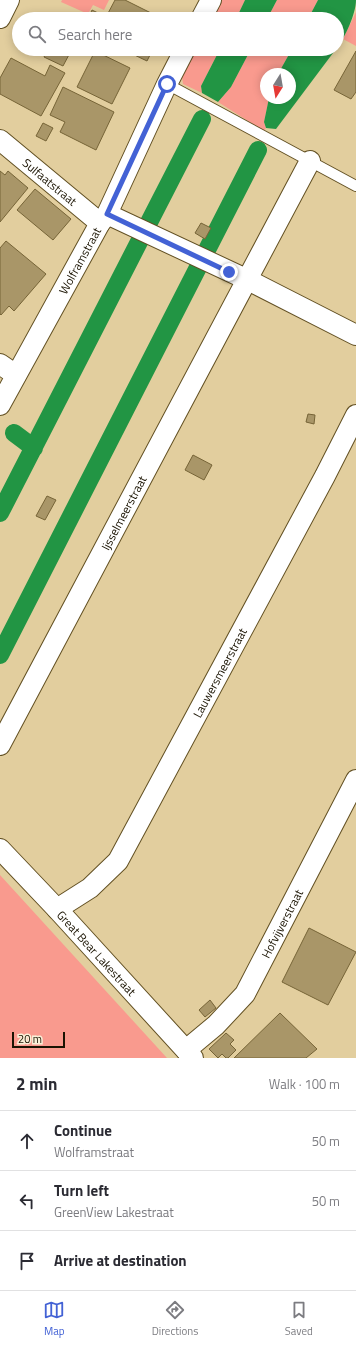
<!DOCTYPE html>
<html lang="en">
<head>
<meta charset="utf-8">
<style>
  :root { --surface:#fff; --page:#f7f7f7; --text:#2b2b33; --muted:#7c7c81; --line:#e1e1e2; --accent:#4362d5 }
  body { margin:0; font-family:"Titillium Web",sans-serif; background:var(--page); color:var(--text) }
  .compass { position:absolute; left:260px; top:68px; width:36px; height:36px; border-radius:50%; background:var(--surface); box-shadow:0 2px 10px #0003; rotate:191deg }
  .scale { position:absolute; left:12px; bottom:10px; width:53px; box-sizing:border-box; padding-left:4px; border:2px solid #1a1302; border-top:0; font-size:11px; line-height:14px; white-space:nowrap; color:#1a1302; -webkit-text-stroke:3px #faf0d8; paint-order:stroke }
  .stop { position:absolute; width:12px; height:12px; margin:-9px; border:3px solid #4362d5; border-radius:50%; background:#fff }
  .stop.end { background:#4362d5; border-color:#fff; box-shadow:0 1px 4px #0008 }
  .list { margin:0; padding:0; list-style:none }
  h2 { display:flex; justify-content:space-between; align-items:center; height:52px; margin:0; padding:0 16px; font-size:17px }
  h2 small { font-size:13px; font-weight:400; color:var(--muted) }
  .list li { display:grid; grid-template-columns:26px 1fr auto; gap:12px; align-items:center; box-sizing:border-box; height:60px; padding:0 16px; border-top:1px solid var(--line) }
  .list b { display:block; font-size:15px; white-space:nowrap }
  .list p { margin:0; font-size:13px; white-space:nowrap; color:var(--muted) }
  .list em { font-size:13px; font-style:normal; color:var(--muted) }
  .icon { flex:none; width:22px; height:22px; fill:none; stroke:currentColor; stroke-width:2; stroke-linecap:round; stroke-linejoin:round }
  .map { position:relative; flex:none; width:356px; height:1058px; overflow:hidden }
  .search { position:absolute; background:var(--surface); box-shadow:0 2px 10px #0003; left:12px; right:12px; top:12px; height:44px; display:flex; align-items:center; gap:10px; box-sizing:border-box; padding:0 14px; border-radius:22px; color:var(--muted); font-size:15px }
  .sheet { height:232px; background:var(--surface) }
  nav { display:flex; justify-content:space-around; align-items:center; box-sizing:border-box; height:56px; border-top:1px solid var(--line); background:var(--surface); font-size:11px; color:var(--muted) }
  nav a { display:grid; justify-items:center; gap:2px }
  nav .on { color:var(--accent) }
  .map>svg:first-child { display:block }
</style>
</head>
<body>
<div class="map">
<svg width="356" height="1058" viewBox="0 0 356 1058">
  <rect width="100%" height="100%" fill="#e2ce9e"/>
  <path fill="#f99a8e" d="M62 0H109L104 10 93 5 88 14 61 2Z
    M222 0H245L236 19H212Z
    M277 0H318L308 19H267Z
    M356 12V46L343 39Z
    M196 49H220L201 86 202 93 183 84 182 76Z
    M251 49H292L278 74H266V98H269L264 122 266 128 264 131 218 102 231 87Z
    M0 875 167 1058H0Z"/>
  <path fill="#229544" d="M245 0H277L267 19H236Z
    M318 0H356C356 14 345 37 337 48V19H308Z
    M220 49H251L231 87 218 102 202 93 201 86Z
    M292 49H336L276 129 266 128 264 122 269 98H290V74H278Z"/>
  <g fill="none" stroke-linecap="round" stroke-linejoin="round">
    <path stroke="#229544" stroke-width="18" d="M14 433 34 448
      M0 513 202 119
      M0 655 258 150"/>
  </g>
  <path fill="#a99668" stroke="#766437" d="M115 0H125L163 19H105Z
    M92 10 102 15 100 19H88Z
    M48 49H72L63 66 44 57Z
    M122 49H153L147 61Z
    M95 51 130 68 112 104 77 87Z
    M356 51V92L351 99 334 90Z
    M11 58 45 76 50 65 65 73 41 116 0 94V78Z
    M63 87 114 112 96 150 60 132 65 122 50 115Z
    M43 123 53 128 46 141 36 136Z
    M0 171 5 175 8 171 28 188 0 222Z
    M35 189 71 219 53 240 17 210Z
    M201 223 211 228 205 239 195 233Z
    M6 241 46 274 14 311 9 306 1 315 0 314V248Z
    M308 414 315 415 314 424 306 422Z
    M193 455 212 465 204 480 185 470Z
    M47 496 56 500 45 520 36 516Z
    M309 928 356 952 328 1005 282 982Z
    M210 1000 216 1008 205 1017 199 1010Z
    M280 1013 317 1049 306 1058H234Z
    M226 1033 234 1040 230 1044 236 1050 228 1058H226L222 1054 218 1058 209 1049Z"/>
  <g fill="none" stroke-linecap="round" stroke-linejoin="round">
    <g stroke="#625023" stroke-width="12">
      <path id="lane" d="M167 84 356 186"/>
    </g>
    <g stroke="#625023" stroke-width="22">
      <g id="street">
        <path d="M0 18 9 0"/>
        <path d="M201 19 211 0"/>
        <path id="s1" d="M0 140 100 223"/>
        <path d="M107 214 248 280 356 335"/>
        <path d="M0 364 16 375"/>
        <path id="s2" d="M0 405 100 223 107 214 167 84 185 49"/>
        <path id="s3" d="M0 745 310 161"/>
        <path id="s4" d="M0 849 57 909 193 1058"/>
        <path id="s5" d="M57 909 90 888 118 861 325 476 356 415"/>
        <path id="s6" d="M186 1050 216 1025 245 994 356 780"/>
      </g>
    </g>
    <use href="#lane" stroke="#fff" stroke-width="10"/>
    <use href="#street" stroke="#fff" stroke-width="20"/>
  </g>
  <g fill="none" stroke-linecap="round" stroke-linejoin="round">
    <path stroke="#4362d5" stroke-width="5" d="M167 84 107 214 229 272"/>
  </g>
  <g text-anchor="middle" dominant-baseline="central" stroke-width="4" stroke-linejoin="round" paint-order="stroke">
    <g font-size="12" fill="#1a1302" stroke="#faf0d8">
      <text stroke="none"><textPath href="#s1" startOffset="65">Sulfaatstraat</textPath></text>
      <text stroke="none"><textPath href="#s2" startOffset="165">Wolframstraat</textPath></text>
      <text stroke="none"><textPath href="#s3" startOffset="263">Ijsselmeerstraat</textPath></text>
      <text stroke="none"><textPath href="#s5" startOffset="292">Lauwersmeerstraat</textPath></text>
      <text stroke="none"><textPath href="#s6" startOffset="161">Hofvijverstraat</textPath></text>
      <text stroke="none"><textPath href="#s4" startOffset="142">Great Bear Lakestraat</textPath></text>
    </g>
  </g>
</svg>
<svg class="compass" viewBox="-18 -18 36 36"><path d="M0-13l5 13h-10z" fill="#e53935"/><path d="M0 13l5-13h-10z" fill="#7c7c81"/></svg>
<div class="scale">20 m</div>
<div class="stop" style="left:167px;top:84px"></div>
<div class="stop end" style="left:229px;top:272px"></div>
<div class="search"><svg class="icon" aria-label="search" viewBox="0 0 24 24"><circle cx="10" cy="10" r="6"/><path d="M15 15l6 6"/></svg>Search here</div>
</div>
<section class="sheet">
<h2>2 min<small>Walk · 100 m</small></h2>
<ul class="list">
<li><svg class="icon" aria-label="ahead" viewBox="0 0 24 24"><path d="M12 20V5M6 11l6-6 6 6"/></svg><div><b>Continue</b><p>Wolframstraat</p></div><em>50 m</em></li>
<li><svg class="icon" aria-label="left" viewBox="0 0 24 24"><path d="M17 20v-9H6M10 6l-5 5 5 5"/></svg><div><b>Turn left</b><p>GreenView Lakestraat</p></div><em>50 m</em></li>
<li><svg class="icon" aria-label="arrive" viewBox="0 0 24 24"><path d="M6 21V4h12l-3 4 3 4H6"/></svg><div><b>Arrive at destination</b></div></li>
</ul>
</section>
<nav>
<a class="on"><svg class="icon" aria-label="map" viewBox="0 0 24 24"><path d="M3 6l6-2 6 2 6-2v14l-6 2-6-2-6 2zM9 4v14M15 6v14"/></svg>Map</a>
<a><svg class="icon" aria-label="directions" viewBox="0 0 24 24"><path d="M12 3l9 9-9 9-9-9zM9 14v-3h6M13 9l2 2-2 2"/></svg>Directions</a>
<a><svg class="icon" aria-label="saved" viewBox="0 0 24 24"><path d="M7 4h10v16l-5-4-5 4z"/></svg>Saved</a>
</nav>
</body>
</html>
